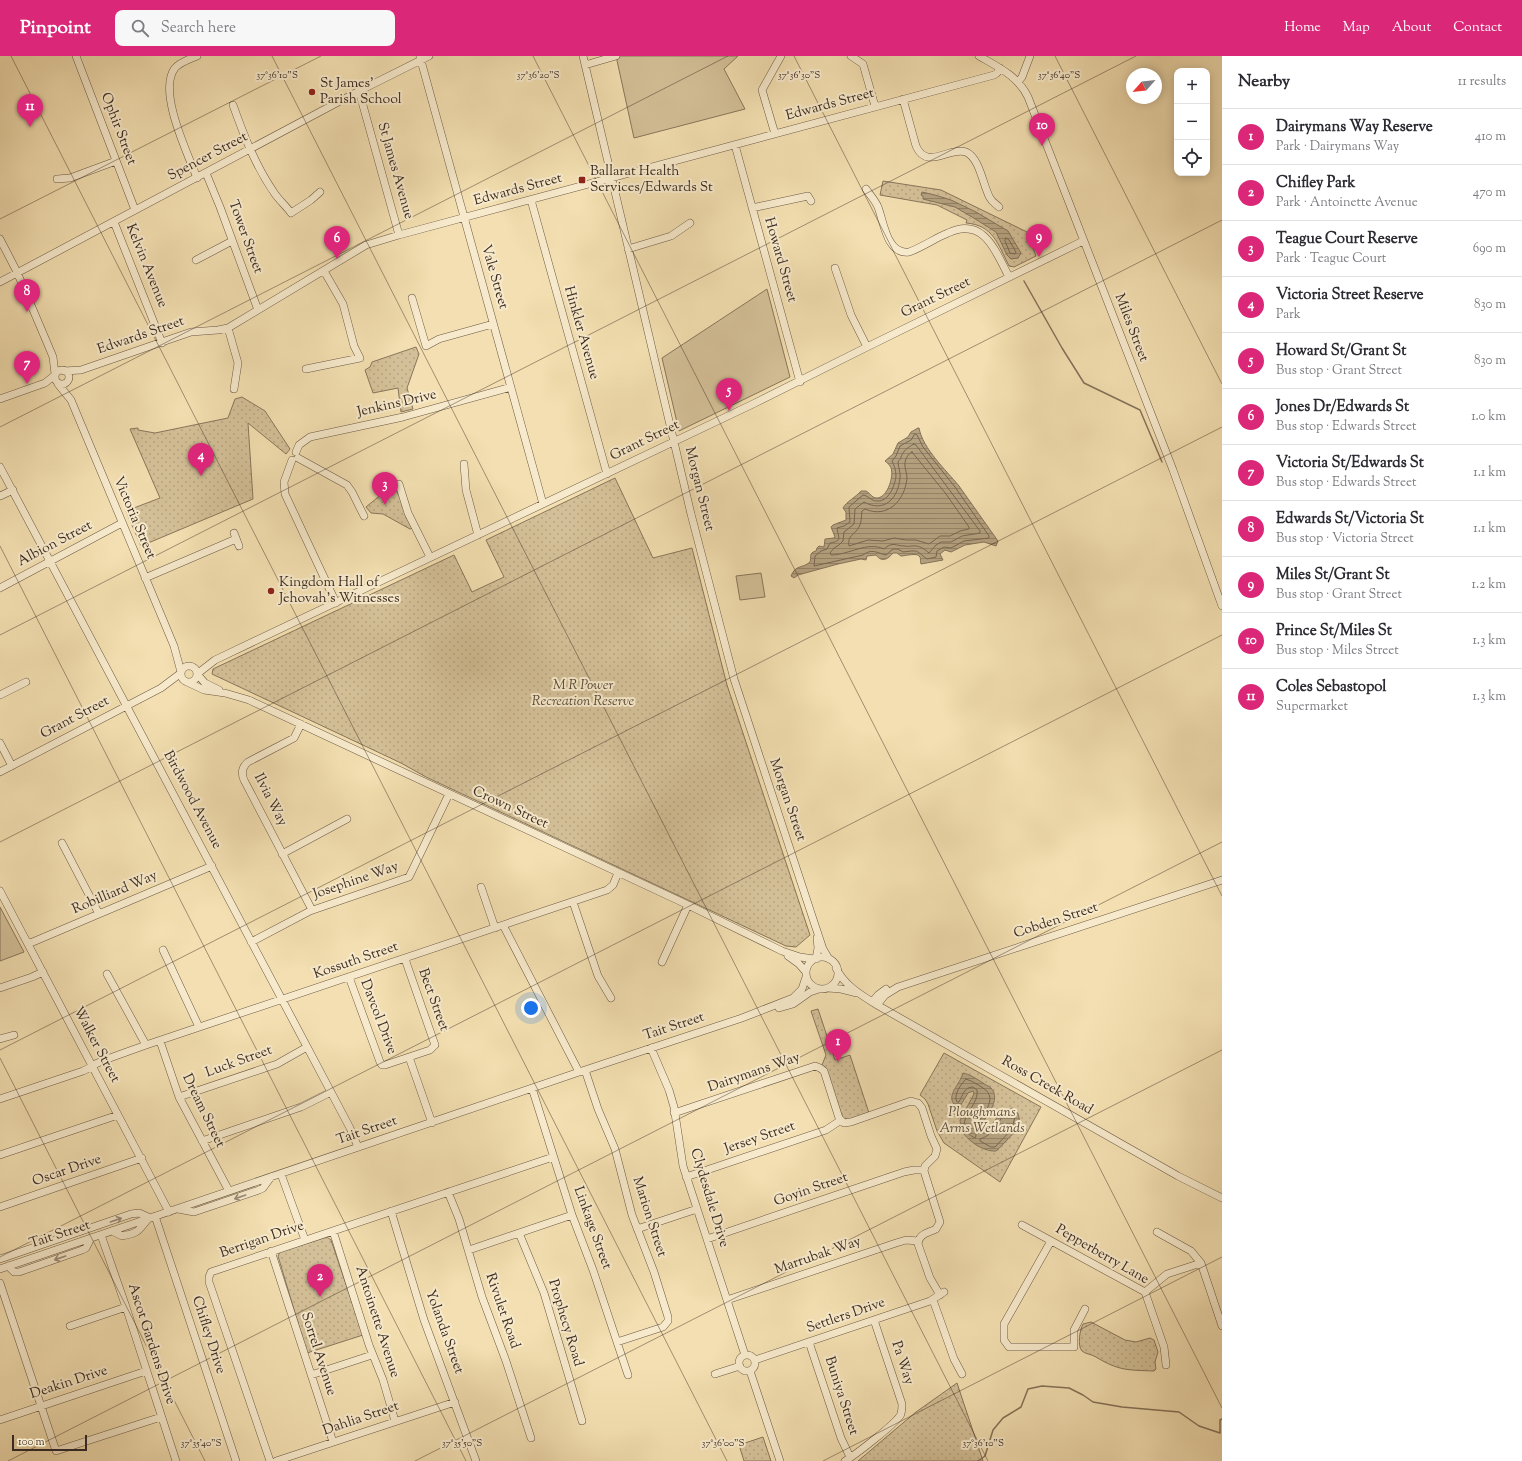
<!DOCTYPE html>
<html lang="en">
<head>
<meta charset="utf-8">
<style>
  :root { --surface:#fff; --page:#f7f7f7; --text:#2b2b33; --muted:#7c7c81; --line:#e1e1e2; --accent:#db2777 }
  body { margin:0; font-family:"Sorts Mill Goudy",serif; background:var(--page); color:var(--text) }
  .controls { position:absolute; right:12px; top:12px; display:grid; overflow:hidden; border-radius:8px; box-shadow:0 2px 10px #0003 }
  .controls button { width:36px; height:36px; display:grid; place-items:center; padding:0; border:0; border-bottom:1px solid var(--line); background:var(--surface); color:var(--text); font:20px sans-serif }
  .compass { position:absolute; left:1126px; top:12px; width:36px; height:36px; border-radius:50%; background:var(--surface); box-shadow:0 2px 10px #0003; rotate:243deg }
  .scale { position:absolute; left:12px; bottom:10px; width:75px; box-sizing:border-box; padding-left:4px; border:2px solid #3c2b20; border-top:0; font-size:11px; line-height:14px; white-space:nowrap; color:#3c2b20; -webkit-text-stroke:3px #f7eacc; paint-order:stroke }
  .you { position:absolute; left:531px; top:952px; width:14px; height:14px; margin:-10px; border:3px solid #fff; border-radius:50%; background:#1a73e8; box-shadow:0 0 0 6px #1a73e833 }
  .badge { display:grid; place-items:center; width:26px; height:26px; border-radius:50%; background:var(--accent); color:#fff; font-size:13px; font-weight:700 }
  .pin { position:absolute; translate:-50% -33px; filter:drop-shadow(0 1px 2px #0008) }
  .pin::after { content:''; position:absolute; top:21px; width:14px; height:12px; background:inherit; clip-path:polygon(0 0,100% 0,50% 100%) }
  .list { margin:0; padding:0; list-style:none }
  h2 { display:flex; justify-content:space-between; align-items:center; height:52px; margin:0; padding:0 16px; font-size:17px }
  h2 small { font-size:13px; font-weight:400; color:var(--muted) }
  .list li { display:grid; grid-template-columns:26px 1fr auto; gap:12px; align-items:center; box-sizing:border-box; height:56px; padding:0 16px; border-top:1px solid var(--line) }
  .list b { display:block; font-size:15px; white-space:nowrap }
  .list p { margin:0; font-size:13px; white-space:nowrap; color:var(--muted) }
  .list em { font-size:13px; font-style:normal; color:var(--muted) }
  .icon { flex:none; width:22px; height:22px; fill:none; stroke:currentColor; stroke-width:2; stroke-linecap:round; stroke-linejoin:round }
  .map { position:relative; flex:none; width:1222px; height:1405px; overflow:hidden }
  header { display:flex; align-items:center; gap:24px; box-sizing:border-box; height:56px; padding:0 20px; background:var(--accent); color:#fff }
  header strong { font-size:19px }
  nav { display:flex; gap:22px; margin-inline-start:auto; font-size:14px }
  .search { width:280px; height:36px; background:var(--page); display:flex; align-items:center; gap:10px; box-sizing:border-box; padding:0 14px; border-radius:8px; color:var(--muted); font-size:15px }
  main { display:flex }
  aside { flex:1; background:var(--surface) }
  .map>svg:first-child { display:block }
</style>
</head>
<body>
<header>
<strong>Pinpoint</strong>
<div class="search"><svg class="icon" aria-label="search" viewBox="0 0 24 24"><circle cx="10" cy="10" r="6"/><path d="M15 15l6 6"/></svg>Search here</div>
<nav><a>Home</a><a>Map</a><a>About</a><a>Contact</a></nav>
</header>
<main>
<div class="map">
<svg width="1222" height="1405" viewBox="0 0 1222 1405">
  <defs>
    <pattern id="park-dots" width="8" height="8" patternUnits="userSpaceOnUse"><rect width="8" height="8" fill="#d4c098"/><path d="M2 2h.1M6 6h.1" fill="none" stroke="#b7a583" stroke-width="1.8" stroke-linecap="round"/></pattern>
    <pattern id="water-rules" width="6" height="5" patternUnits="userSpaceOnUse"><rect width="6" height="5" fill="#b5a280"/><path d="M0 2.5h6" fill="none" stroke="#948468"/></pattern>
  </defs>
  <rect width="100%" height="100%" fill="#f3dfb1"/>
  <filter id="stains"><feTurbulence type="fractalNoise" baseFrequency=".005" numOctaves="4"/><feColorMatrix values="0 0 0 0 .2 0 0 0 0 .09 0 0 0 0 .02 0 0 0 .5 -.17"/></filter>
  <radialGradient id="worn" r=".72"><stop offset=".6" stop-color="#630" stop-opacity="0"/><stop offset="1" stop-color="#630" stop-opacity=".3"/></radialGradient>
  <path fill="#d4c098" stroke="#88765c" d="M616 0H738L724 13 745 53 634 82Z
    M767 233 790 321 679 375 662 302Z
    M761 517 765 541 740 544 736 520Z
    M0 851 24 896 0 905Z"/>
  <path fill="url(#park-dots)" stroke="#88765c" d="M883 125 941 134 1027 176 1036 200 1014 211 1009 210C998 188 993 169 966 167L967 164 937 149 880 139Z
    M416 291 419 298 407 332 413 353 401 356 398 332 373 337 365 314 370 311 372 306Z
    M242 341 265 355 290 393 286 398 248 367 253 443 141 490 126 455 160 442 130 373 138 372V374L155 377 228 362 235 343Z
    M615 422 653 502 692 492 727 629 810 879 796 891 786 890 426 721 401 707 212 618 213 613 454 499 472 536 504 521 486 484Z
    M390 425 399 439 413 472 410 473 383 458 371 457 366 451 388 433Z
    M818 953 835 1004 850 999 869 1057 848 1064 843 1062 822 1009 826 999 811 955Z
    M944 997 1041 1051 1000 1126 944 1087 937 1075 928 1048 925 1043 920 1039Z
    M327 1181 331 1184 363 1279 307 1297 278 1200 280 1196Z
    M1091 1266 1125 1284 1136 1286 1150 1282 1154 1284 1158 1296 1155 1306 1156 1313 1154 1315C1128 1314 1119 1315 1096 1301 1091 1298 1085 1298 1082 1295 1077 1290 1080 1273 1083 1268Z
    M957 1327 983 1405H858L916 1356Z
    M763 1381 771 1405H744L739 1389Z"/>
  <path fill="url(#water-rules)" stroke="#85725a" d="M922 136 935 139 951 144 976 156 1008 175 1021 197 1018 202 1011 203 1007 199 996 176 972 161 955 151 923 143V140L921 139Z
    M918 372H919C923 393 946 414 959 430 972 448 985 467 998 485L996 490 984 486 965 489 951 496 945 494 940 498 943 504 921 508C920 506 921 503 920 501 918 496 905 500 901 500L897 497H893C888 503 882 507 876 499L867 500 866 504 861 503 838 508 798 519 794 522 791 520C796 508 802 513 810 506 812 501 808 497 816 495L817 492 819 490 824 491 825 483 834 482 835 481 831 471 833 469 846 464V456L843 452C846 446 856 441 861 435H866C868 436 871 439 873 441 886 448 896 418 890 410 889 408 887 407 885 405L893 398 898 387 908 381 911 376Z
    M963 1017C969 1018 977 1023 983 1027 985 1029 989 1030 991 1032 1002 1044 985 1062 979 1072L978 1075 980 1078 986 1076 1003 1054 1013 1052C1026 1063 1016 1075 1007 1084 1003 1088 1000 1092 996 1095 983 1096 967 1084 961 1074L960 1064 974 1038 973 1035 968 1037 959 1052H958C943 1041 959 1031 963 1017Z"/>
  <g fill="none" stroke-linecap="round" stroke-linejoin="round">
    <path stroke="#786650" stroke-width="1" d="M1006 182 1009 184 1016 196 1015 198 1010 197 1005 185Z
      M915 378 917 379 923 391 955 431 989 480V482L964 485 951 492 944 491 937 495 936 501 927 503C915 494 919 494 903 496L898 493H893L886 499C877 497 872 492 863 499L814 510 815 500 821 495 827 493 830 487C843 485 838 481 837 472L844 470 850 466 849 451 863 439C869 440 871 445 877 445 889 446 895 429 896 420 896 414 894 409 892 405L896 400 900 390 911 384Z
      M914 388 916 389 980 475V477L962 480 951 486H941L936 489 929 497C924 493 920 489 912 490 910 490 907 491 905 490 895 490 893 485 884 493 867 485 849 499 831 499L830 497 834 492 839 489 843 485 844 476 854 468 855 453 864 446C884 457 898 443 900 422 901 417 898 411 898 406 899 404 901 403 901 401 904 394 907 392 914 388Z
      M912 396 946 438 969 471V473L960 475 950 480H940L929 488 916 484H906L894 482 883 485 868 484 849 490C847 479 855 479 859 471 862 466 861 461 862 455L865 453C888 463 905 444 907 422 907 417 904 411 905 406 906 402 908 398 912 396Z
      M966 1023C972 1025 977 1028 983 1032 1000 1043 981 1059 975 1072L976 1080 975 1082C948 1069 980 1051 977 1034L973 1031C964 1031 963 1039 959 1046H957C953 1039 961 1028 966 1023Z
      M1011 1056 1015 1060 1012 1073 995 1091H991L980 1085V1083C992 1080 998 1067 1004 1058Z"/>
    <path stroke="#85725a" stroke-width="1.5" d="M1024 225 1062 292 1084 327 1140 354 1162 406
      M955 1058 958 1052
      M978 1405 985 1400 993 1374 1003 1362 1021 1351 1028 1333 1042 1330 1069 1332 1083 1339 1093 1346 1122 1351 1179 1356 1199 1370 1220 1377V1364L1222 1363"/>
    <g stroke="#6a5844" stroke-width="8">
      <path id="minor" d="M76 0 135 154
        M197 0C190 3 180 6 175 12 157 35 188 98 197 122
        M583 0 691 458 734 623 814 866 823 893 829 903
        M851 0 863 8 875 50
        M979 0C998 11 1018 20 1028 41L1173 414 1222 550
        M420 1 543 448
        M585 9 616 0
        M1018 26 1022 21 1030 0
        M359 35 399 179
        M903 43 916 90C927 115 950 90 966 96 980 102 983 130 990 142 992 146 996 148 999 151
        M233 49C244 80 256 111 275 138 280 145 286 150 291 157L311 144 320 136
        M775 78 762 34 781 0
        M735 89 800 326
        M206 117 220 151 258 254
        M57 123 70 122 116 105
        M866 133C870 139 875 144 878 151 884 167 887 199 909 196 923 191 935 182 948 177 984 160 996 196 1009 221
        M531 144 607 418
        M752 152 808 140 811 145
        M114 166 162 287
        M0 183 17 216 48 289 53 301 55 318
        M628 193 671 180 690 167
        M196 204 232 185
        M835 212 851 259 867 291
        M0 226 359 35 429 0
        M412 242 426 290 439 283 493 268
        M228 272 238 307 234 333
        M306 313 360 302 354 290 343 248 324 215
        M55 321a7 7 0 1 1 14 0a7 7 0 1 1-14 0Z
        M64 315 81 314 191 276 218 274 228 272 366 189 399 179 994 19 997 17 1000 12
        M58 328 71 344 174 590 181 616
        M0 343 45 327 55 319
        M296 396 299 389 310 381 403 361 511 331
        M298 402 347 429 352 436 364 460
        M292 404 284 426 285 438 336 547
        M464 408 466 434 478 479
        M0 411 350 1072 358 1091
        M399 428 408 457 430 501
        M0 440 13 434
        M234 477 239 490
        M145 522 236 483
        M0 532 122 467
        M181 618a8 8 0 1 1 16 0a8 8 0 1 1-16 0Z
        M197 618 215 604 753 348 867 291 1083 185
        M197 618 205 627 219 634
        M187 626 204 634 225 637 249 644 688 849 782 895 800 901 814 903
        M0 639 26 626
        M301 668 294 682 248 706C242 711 241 717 244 724L312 854
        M0 687 12 710
        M0 716 161 632 181 617
        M62 787 99 858
        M282 798 347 763
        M481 831 495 872
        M0 835 169 1156
        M573 846 598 920 611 942
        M503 869 579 1016
        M251 886 310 855 409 821 449 738
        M28 888 212 810
        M163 894 199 971
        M788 900 799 908 806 916
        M806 917a16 16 0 1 1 32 0a16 16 0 1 1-32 0Z
        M405 903 435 989 430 994 409 1001
        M816 903 818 892 817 882
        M662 906 688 849
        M836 912C844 929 861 939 877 949L1178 1120 1222 1142
        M107 918 146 989
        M349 921 380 1006 382 1009H385L409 1001 432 1067
        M0 932 32 921 43 916
        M828 932 841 933 857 937
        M872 946 878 939 886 933
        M877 949 885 939 898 931 1222 824
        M779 952 793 948 810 936 819 933
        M0 983 14 979
        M160 985 179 1041 229 1135
        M651 992 669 1034 674 1051 683 1110 745 1299
        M93 1009 107 1003 146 989 607 834 613 829 618 817
        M585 1014 598 1053 615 1093 632 1159 654 1216 668 1261V1265L663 1271 617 1286
        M532 1032 572 1159 593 1214 628 1319
        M179 1041 277 1008 307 991
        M0 1043 83 1015 93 1010
        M674 1057 815 1010 820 1012 824 1015 839 1062 844 1067 851 1066 911 1045 918 1047 922 1052 931 1080 937 1093 935 1100 925 1110 924 1115 940 1166 936 1173C929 1177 919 1177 918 1188L930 1222 940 1239
        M202 1085 301 1051 331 1036
        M0 1099 118 1059
        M281 1118 305 1184
        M686 1121 826 1074 841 1064
        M448 1136 459 1163 482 1241 506 1305 531 1382
        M0 1151 142 1102
        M178 1153 194 1156 259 1134 263 1132 271 1121
        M391 1155 424 1264 476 1405
        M155 1160 236 1405
        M1022 1169 1145 1236 1164 1291 1166 1309
        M637 1173 697 1153
        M112 1175 122 1180C139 1177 138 1175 148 1163
        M333 1175 369 1289 383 1324 395 1365
        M1157 1176 1191 1195 1201 1207 1222 1270
        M519 1177 544 1237 582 1365
        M101 1179 126 1251 176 1405
        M707 1183 904 1116 914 1114H924
        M1051 1185 1004 1268V1284L1009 1291H1074V1274L1085 1253
        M469 1194 572 1159
        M271 1195 333 1386
        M0 1203 131 1158 139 1157 150 1162
        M8 1210 14 1216H19L82 1194 86 1192 91 1182
        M0 1213 585 1014 742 962 793 942 802 933 806 921
        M0 1227 56 1395 161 1361
        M1145 1236 1167 1218 1201 1207
        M727 1244 896 1187 906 1184 918 1185
        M933 1244 954 1303 962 1318
        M70 1270 126 1251
        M809 1286 841 1382 850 1401
        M739 1307a8 8 0 1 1 16 0a8 8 0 1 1-16 0Z
        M755 1304 930 1245 944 1236
        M750 1315 780 1405
        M715 1318 740 1310
        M311 1319 372 1299
        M0 1364 146 1315
        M270 1405 209 1226V1221L211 1216 553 1101
        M276 1405 455 1346
        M845 1405C855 1399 897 1367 901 1358 902 1354 902 1351 902 1348L874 1264"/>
    </g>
    <use href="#minor" stroke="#f7eacc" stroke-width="7"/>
  </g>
  <defs><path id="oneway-shaft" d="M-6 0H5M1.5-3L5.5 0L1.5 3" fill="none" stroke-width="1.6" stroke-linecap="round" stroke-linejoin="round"/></defs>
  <g stroke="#9a8a76">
    <use href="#oneway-shaft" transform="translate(240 1141) rotate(161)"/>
    <use href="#oneway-shaft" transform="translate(116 1164) rotate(-19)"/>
    <use href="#oneway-shaft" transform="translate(60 1202) rotate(161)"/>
  </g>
  <path fill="none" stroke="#3c2b20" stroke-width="1" stroke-opacity="0.45" d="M11 0 727 1405M272 0 988 1405M533 0 1222 1352M794 0 1222 840M1055 0 1222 328M0 163 321 0M0 371 728 0M0 490 466 1405M0 579 1136 0M0 786 1222 164M0 994 1222 371M0 1002 205 1405M0 1201 1222 579M8 1405 1222 786M415 1405 1222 994M823 1405 1222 1201"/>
  <g fill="#8f2418" stroke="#f7eacc" stroke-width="1.5">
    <circle cx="312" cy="36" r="4"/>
    <rect x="578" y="120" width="8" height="8" rx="2"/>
    <circle cx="271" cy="535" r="4"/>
  </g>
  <g text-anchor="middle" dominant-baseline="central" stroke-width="4" stroke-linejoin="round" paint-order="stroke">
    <g font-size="14" fill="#3c2b20" stroke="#f7eacc" text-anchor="start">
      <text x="320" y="28">St James'<tspan x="320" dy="16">Parish School</tspan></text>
      <text x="590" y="116">Ballarat Health<tspan x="590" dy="16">Services/Edwards St</tspan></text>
      <text x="279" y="527">Kingdom Hall of<tspan x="279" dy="16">Jehovah's Witnesses</tspan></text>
    </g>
    <g font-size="14" fill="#3c2b20" stroke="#f7eacc">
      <text transform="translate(830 49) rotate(-15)">Edwards Street</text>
      <text transform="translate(118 73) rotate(69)">Ophir Street</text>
      <text transform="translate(208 101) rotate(-28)">Spencer Street</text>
      <text transform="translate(395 115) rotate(74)">St James Avenue</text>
      <text transform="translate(518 134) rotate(-15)">Edwards Street</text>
      <text transform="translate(245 181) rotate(70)">Tower Street</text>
      <text transform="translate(780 204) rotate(74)">Howard Street</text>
      <text transform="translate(146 210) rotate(68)">Kelvin Avenue</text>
      <text transform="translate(494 221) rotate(74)">Vale Street</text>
      <text transform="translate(936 242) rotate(-26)">Grant Street</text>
      <text transform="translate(1131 272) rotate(69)">Miles Street</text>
      <text transform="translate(581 277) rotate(74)">Hinkler Avenue</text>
      <text transform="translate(141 280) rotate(-19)">Edwards Street</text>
      <text transform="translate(397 348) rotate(-13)">Jenkins Drive</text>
      <text transform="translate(645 385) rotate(-26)">Grant Street</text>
      <text transform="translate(699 433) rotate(76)">Morgan Street</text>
      <text transform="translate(134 462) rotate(67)">Victoria Street</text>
      <text transform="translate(55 488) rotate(-28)">Albion Street</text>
      <text transform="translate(75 662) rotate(-28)">Grant Street</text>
      <text transform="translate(192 744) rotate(62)">Birdwood Avenue</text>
      <text transform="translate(270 744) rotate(63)">Ilvia Way</text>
      <text transform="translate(787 744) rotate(71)">Morgan Street</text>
      <text transform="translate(510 752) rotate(25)">Crown Street</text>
      <text transform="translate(356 825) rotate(-19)">Josephine Way</text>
      <text transform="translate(115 837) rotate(-23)">Robilliard Way</text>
      <text transform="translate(1056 865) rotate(-18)">Cobden Street</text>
      <text transform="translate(356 905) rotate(-19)">Kossuth Street</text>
      <text transform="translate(433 944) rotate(70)">Bect Street</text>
      <text transform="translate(378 961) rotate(69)">Davcol Drive</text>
      <text transform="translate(674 971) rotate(-18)">Tait Street</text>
      <text transform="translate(96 989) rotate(62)">Walker Street</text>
      <text transform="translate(239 1006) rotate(-20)">Luck Street</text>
      <text transform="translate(754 1017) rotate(-19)">Dairymans Way</text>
      <text transform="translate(1047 1030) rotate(30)">Ross Creek Road</text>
      <text transform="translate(203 1055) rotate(64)">Dream Street</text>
      <text transform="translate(367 1075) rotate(-19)">Tait Street</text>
      <text transform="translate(760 1082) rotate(-19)">Jersey Street</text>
      <text transform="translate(67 1115) rotate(-19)">Oscar Drive</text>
      <text transform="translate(811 1134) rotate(-19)">Goyin Street</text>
      <text transform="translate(709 1142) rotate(73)">Clydesdale Drive</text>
      <text transform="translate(649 1161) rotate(72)">Marion Street</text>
      <text transform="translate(592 1172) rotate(70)">Linkage Street</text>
      <text transform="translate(60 1179) rotate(-18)">Tait Street</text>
      <text transform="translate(262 1184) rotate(-19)">Berrigan Drive</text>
      <text transform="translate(1102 1199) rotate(30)">Pepperberry Lane</text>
      <text transform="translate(818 1200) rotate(-19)">Marrubak Way</text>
      <text transform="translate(502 1255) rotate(71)">Rivulet Road</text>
      <text transform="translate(846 1260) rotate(-19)">Settlers Drive</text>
      <text transform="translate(377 1266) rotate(72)">Antoinette Avenue</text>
      <text transform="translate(565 1267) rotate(73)">Prophecy Road</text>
      <text transform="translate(444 1276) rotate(70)">Yolanda Street</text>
      <text transform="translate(208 1279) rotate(72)">Chifley Drive</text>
      <text transform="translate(151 1288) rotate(72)">Ascot Gardens Drive</text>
      <text transform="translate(318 1298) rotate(72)">Sorrel Avenue</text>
      <text transform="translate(902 1307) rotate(72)">Pa Way</text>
      <text transform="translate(69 1327) rotate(-18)">Deakin Drive</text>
      <text transform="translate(841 1340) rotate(72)">Buniya Street</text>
      <text transform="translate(361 1363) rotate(-19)">Dahlia Street</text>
    </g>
    <g font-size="14" font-style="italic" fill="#5a4938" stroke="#f7eacc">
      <text x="583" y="630">M R Power<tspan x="583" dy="16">Recreation Reserve</tspan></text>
      <text x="982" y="1057">Ploughmans<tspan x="982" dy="16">Arms Wetlands</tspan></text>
    </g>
  </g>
  <g font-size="10" text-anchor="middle" fill="#3c2b20" stroke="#f7eacc" stroke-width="4" stroke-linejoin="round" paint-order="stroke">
    <text x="277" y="22">37°36'10"S</text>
    <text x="538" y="22">37°36'20"S</text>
    <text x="799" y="22">37°36'30"S</text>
    <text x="1059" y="22">37°36'40"S</text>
    <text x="201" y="1390">37°35'40"S</text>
    <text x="462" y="1390">37°35'50"S</text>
    <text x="723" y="1390">37°36'00"S</text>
    <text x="983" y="1390">37°36'10"S</text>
  </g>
  <rect width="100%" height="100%" filter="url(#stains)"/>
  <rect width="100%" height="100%" fill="url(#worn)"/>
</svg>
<div class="controls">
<button>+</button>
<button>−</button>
<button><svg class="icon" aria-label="locate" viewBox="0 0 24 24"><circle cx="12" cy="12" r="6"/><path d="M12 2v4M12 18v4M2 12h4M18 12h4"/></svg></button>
</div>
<svg class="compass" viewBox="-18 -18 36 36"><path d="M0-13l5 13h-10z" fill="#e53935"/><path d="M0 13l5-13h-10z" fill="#7c7c81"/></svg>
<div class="scale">100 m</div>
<div class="you"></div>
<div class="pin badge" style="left:838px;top:1006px">1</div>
<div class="pin badge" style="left:320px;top:1241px">2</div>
<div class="pin badge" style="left:385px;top:449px">3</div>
<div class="pin badge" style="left:201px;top:420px">4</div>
<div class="pin badge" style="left:729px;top:355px">5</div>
<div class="pin badge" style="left:337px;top:203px">6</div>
<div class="pin badge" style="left:27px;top:328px">7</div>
<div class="pin badge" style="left:27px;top:256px">8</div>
<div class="pin badge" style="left:1039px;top:201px">9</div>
<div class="pin badge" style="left:1042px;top:90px">10</div>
<div class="pin badge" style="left:30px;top:71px">11</div>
</div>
<aside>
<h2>Nearby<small>11 results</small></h2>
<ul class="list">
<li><span class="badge">1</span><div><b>Dairymans Way Reserve</b><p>Park · Dairymans Way</p></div><em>410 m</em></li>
<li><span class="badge">2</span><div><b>Chifley Park</b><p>Park · Antoinette Avenue</p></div><em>470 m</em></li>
<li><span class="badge">3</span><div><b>Teague Court Reserve</b><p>Park · Teague Court</p></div><em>690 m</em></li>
<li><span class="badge">4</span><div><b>Victoria Street Reserve</b><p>Park</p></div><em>830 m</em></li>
<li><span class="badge">5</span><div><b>Howard St/Grant St</b><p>Bus stop · Grant Street</p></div><em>830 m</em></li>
<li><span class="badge">6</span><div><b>Jones Dr/Edwards St</b><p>Bus stop · Edwards Street</p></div><em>1.0 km</em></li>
<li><span class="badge">7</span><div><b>Victoria St/Edwards St</b><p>Bus stop · Edwards Street</p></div><em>1.1 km</em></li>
<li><span class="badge">8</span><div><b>Edwards St/Victoria St</b><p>Bus stop · Victoria Street</p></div><em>1.1 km</em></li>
<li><span class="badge">9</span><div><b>Miles St/Grant St</b><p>Bus stop · Grant Street</p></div><em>1.2 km</em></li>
<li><span class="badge">10</span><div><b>Prince St/Miles St</b><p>Bus stop · Miles Street</p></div><em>1.3 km</em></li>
<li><span class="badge">11</span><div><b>Coles Sebastopol</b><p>Supermarket</p></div><em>1.3 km</em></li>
</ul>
</aside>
</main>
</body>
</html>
